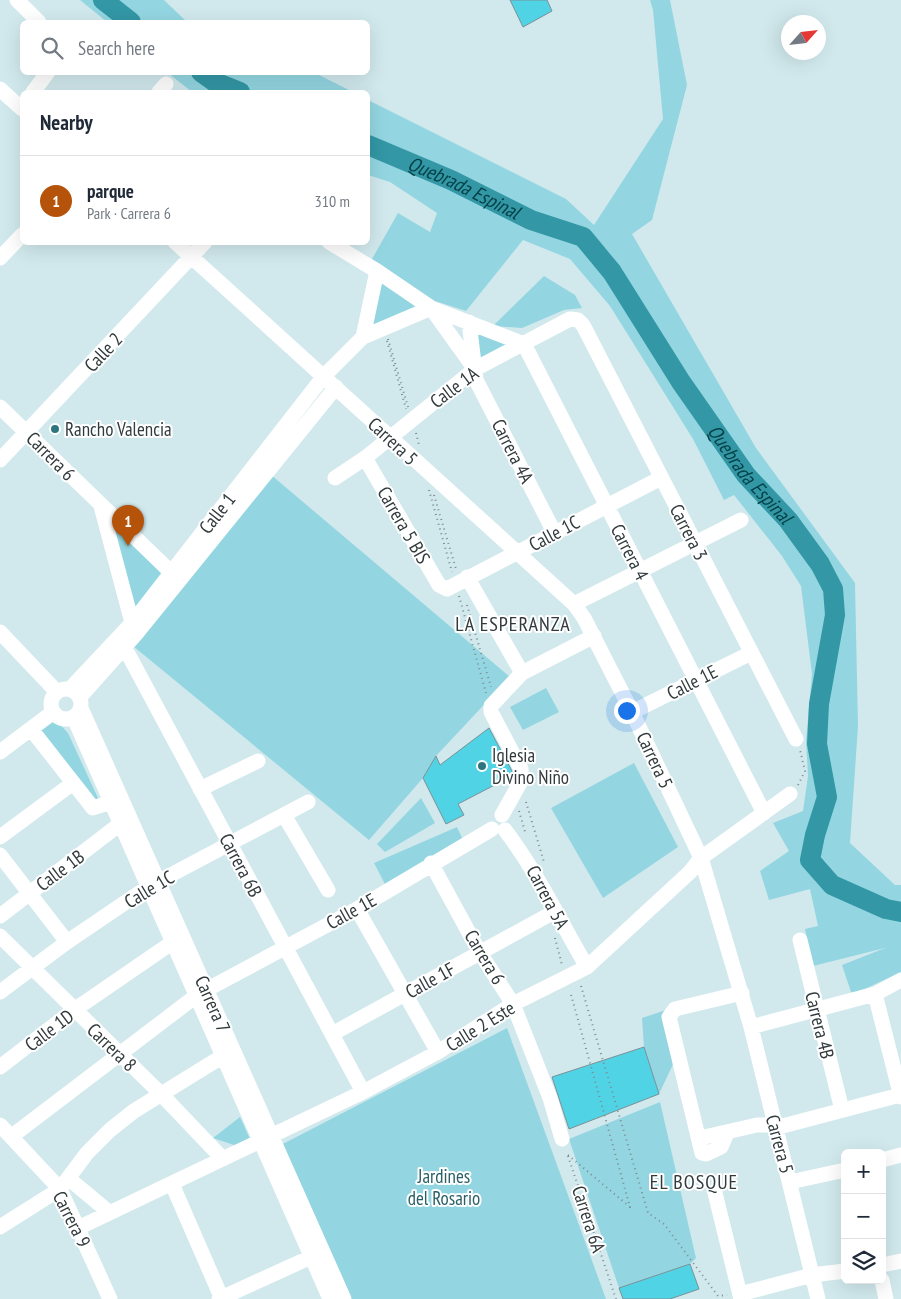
<!DOCTYPE html>
<html lang="en">
<head>
<meta charset="utf-8">
<style>
  :root { --surface:#fff; --page:#f2f2f3; --text:#1f2937; --muted:#747a83; --line:#e0e1e3; --accent:#b45309 }
  body { margin:0; font-family:"PT Sans Narrow",sans-serif; background:var(--page); color:var(--text) }
  .controls { position:absolute; right:15px; bottom:15px; display:grid; overflow:hidden; border-radius:8px; box-shadow:0 5px 20px #0002 }
  .controls button { width:45px; height:45px; display:grid; place-items:center; padding:0; border:0; border-bottom:1px solid var(--line); background:var(--surface); color:var(--text); font:25px sans-serif }
  .compass { position:absolute; left:781px; top:15px; width:45px; height:45px; border-radius:50%; background:var(--surface); box-shadow:0 5px 20px #0002; rotate:63deg }
  .you { position:absolute; left:626px; top:710px; width:18px; height:18px; margin:-12px; border:4px solid #fff; border-radius:50%; background:#1a73e8; box-shadow:0 0 0 8px #1a73e833 }
  .badge { display:grid; place-items:center; width:32px; height:32px; border-radius:50%; background:var(--accent); color:#fff; font-size:16px; font-weight:700 }
  .pin { position:absolute; translate:-50% -41px; filter:drop-shadow(0 1px 2px #0008) }
  .pin::after { content:''; position:absolute; top:26px; width:18px; height:15px; background:inherit; clip-path:polygon(0 0,100% 0,50% 100%) }
  .list { margin:0; padding:0; list-style:none }
  h2 { display:flex; justify-content:space-between; align-items:center; height:65px; margin:0; padding:0 20px; font-size:21px }
  h2 small { font-size:16px; font-weight:400; color:var(--muted) }
  .list li { display:grid; grid-template-columns:32px 1fr auto; gap:15px; align-items:center; box-sizing:border-box; height:90px; padding:0 20px; border-top:1px solid var(--line) }
  .list b { display:block; font-size:19px; white-space:nowrap }
  .list p { margin:0; font-size:16px; white-space:nowrap; color:var(--muted) }
  .list em { font-size:16px; font-style:normal; color:var(--muted) }
  .icon { flex:none; width:28px; height:28px; fill:none; stroke:currentColor; stroke-width:2; stroke-linecap:round; stroke-linejoin:round }
  .map { position:relative; flex:none; width:901px; height:1299px; overflow:hidden }
  .search { position:absolute; background:var(--surface); box-shadow:0 5px 20px #0002; left:20px; top:20px; width:350px; height:55px; display:flex; align-items:center; gap:12px; box-sizing:border-box; padding:0 18px; border-radius:8px; color:var(--muted); font-size:19px }
  .panel { position:absolute; background:var(--surface); box-shadow:0 5px 20px #0002; left:20px; top:90px; width:350px; height:155px; border-radius:8px }
  .map>svg:first-child { display:block }
</style>
</head>
<body>
<div class="map">
<svg width="901" height="1299" viewBox="0 0 901 1299">
  <rect width="100%" height="100%" fill="#d1e9ed"/>
  <path fill="#93d6e1" d="M80 0H164L187 22H107Z
    M650 0H670L687 85 652 220 632 234 756 448 855 583 858 726 850 843 895 885H901V972L852 995 842 965 885 948 813 966 805 929 818 926 810 889 769 900 760 871 789 851 773 823 803 811 808 776 806 741 812 674 801 586 782 556 734 495 724 500 693 439 610 306 570 259 523 240 466 311 435 301 372 259 398 213 430 232 437 213 390 182 368 175V100L566 199 594 225 663 119 653 10Z
    M168 73H315L353 92H192Z
    M544 276 575 295 582 308 564 310 522 328 493 326Z
    M380 277 418 307 370 329Z
    M473 328 514 343 477 360Z
    M270 474 510 677 436 756 423 778 369 840 133 646Z
    M112 515 167 575 131 618Z
    M546 688 559 712 523 730 510 707Z
    M56 720 68 733 98 798 95 802 41 731Z
    M634 763 678 847 603 898 551 808Z
    M421 798 435 823 385 852 377 844Z
    M457 827 464 842 387 888 374 863Z
    M666 1010 676 1058 659 1094 644 1047 642 1018Z
    M507 1028 606 1299H349L277 1147Z
    M660 1102 696 1258 690 1264 619 1288 569 1139Z
    M240 1117 250 1139 237 1146 213 1138Z"/>
  <g fill="none" stroke-linecap="round" stroke-linejoin="round">
    <g stroke="#3397a5" stroke-width="20">
      <path d="M103 0 131 22"/>
      <path d="M201 72 215 82 240 92"/>
      <path id="s1" d="M368 145 451 180 531 220 583 237 612 272 681 382 746 475 788 520 820 564 833 589 835 615 819 704 817 744 827 797 815 835 810 860 832 885 886 909 901 912"/>
    </g>
  </g>
  <path fill="#51d3e6" stroke="#7b9195" d="M510 0H547L552 11 523 27Z
    M489 728 512 771V776L458 804 464 815 446 824 423 778 436 756 440 765Z
    M644 1047 659 1094 569 1129 552 1077Z
    M690 1264 699 1289 670 1299H623L619 1288Z"/>
  <g fill="none" stroke-linecap="round" stroke-linejoin="round">
    <path stroke="#7b8b8e" stroke-width="2" stroke-dasharray="1 4" stroke-linecap="butt" d="M388 339 408 407
      M387 341 406 409
      M416 433 419 445
      M429 490 452 572
      M434 495 456 569
      M459 596 486 693
      M467 605 491 687
      M798 785 805 771 800 750
      M526 802 544 862
      M519 811 526 835
      M555 938 562 965
      M581 986 648 1213 664 1224 718 1296 727 1295
      M568 1155 630 1207 570 991
      M568 1156 616 1299"/>
    <path stroke="#fff" stroke-width="15" d="M17 0 39 22
      M0 89 22 109
      M33 92 48 72
      M159 92 166 84
      M175 242 574 604 584 618 632 712 701 858 751 1027 818 1299
      M329 242 377 271 431 308 524 344 764 813
      M0 258 22 235
      M431 308 474 368
      M469 322 476 380 554 532
      M363 337 377 271
      M0 407 178 579
      M365 458 439 585 447 589 661 478
      M0 460 205 242
      M335 478 365 458 475 369 570 319 578 320 583 325 796 739
      M101 506 134 630
      M467 577 522 673
      M574 604 741 520
      M0 632 57 692
      M119 637 363 1092
      M51 704a15 15 0 1 1 30 0a15 15 0 1 1-30 0Z
      M70 689 132 623 324 376 363 337 431 308
      M80 697 136 634 336 387
      M81 708 344 1299
      M632 712 751 653
      M74 718 330 1299
      M31 729 93 808 111 802
      M0 752 53 712
      M200 789 258 761
      M284 815 328 890
      M502 815 521 781V769L491 712V706L522 673 594 636
      M505 830C537 872 560 921 587 967
      M0 837 73 783
      M0 855 67 942
      M431 863 480 953 513 1004 550 1098 562 1139
      M357 909 438 1052
      M0 916 120 824
      M0 936 161 1094 223 1159
      M800 940 842 1110
      M206 990 357 909 492 829
      M0 992 67 942 148 887 308 802
      M875 994 901 1097
      M751 1027 875 994 901 980
      M332 1034 554 912
      M0 1067 74 1010 173 942
      M0 1125 60 1189 110 1299
      M775 1128 900 1095
      M727 1133 721 1147 706 1154 702 1153 669 1017 675 1009 742 993
      M12 1136 196 996
      M700 1138 757 1125H774
      M882 1160 901 1155
      M68 1178 110 1213
      M790 1182 845 1170
      M172 1184 222 1299
      M715 1193 741 1299
      M0 1227 60 1189 87 1153 110 1130 134 1111 223 1056
      M78 1228 363 1092 438 1052 513 1004 587 967 690 872 701 858 790 794
      M882 1265 901 1261
      M882 1280 886 1299
      M740 1294 812 1275 845 1271
      M219 1299 311 1257"/>
  </g>
  <g fill="#2d757f" stroke="#fff" stroke-width="2">
    <circle cx="55" cy="429" r="5"/>
    <circle cx="482" cy="766" r="5"/>
  </g>
  <g text-anchor="middle" dominant-baseline="central" stroke-width="4" stroke-linejoin="round" paint-order="stroke">
    <g font-size="19" fill="#313a3c" stroke="#fff">
      <text transform="translate(103 352) rotate(-47)">Calle 2</text>
      <text transform="translate(454 387) rotate(-37)">Calle 1A</text>
      <text transform="translate(393 441) rotate(43)">Carrera 5</text>
      <text transform="translate(513 451) rotate(63)">Carrera 4A</text>
      <text transform="translate(51 456) rotate(45)">Carrera 6</text>
      <text transform="translate(217 513) rotate(-52)">Calle 1</text>
      <text transform="translate(404 525) rotate(60)">Carrera 5 BIS</text>
      <text transform="translate(689 532) rotate(63)">Carrera 3</text>
      <text transform="translate(554 533) rotate(-28)">Calle 1C</text>
      <text transform="translate(630 552) rotate(63)">Carrera 4</text>
      <text transform="translate(692 682) rotate(-27)">Calle 1E</text>
      <text transform="translate(655 760) rotate(65)">Carrera 5</text>
      <text transform="translate(241 865) rotate(62)">Carrera 6B</text>
      <text transform="translate(60 870) rotate(-37)">Calle 1B</text>
      <text transform="translate(149 889) rotate(-31)">Calle 1C</text>
      <text transform="translate(548 897) rotate(62)">Carrera 5A</text>
      <text transform="translate(351 911) rotate(-29)">Calle 1E</text>
      <text transform="translate(485 957) rotate(59)">Carrera 6</text>
      <text transform="translate(430 980) rotate(-29)">Calle 1F</text>
      <text transform="translate(213 1004) rotate(66)">Carrera 7</text>
      <text transform="translate(820 1025) rotate(76)">Carrera 4B</text>
      <text transform="translate(480 1026) rotate(-32)">Calle 2 Este</text>
      <text transform="translate(49 1030) rotate(-37)">Calle 1D</text>
      <text transform="translate(112 1047) rotate(44)">Carrera 8</text>
      <text transform="translate(780 1144) rotate(75)">Carrera 5</text>
      <text transform="translate(72 1219) rotate(63)">Carrera 9</text>
      <text transform="translate(589 1219) rotate(72)">Carrera 6A</text>
    </g>
    <g font-size="19" fill="#313a3c" stroke="#fff" text-anchor="start">
      <text x="65" y="429">Rancho Valencia</text>
      <text x="492" y="755">Iglesia<tspan x="492" dy="22">Divino Niño</tspan></text>
    </g>
    <g font-size="19" fill="#295f67" stroke="#fff">
      <text x="444" y="1176">Jardines<tspan x="444" dy="22">del Rosario</tspan></text>
    </g>
    <g font-size="20" font-style="italic" fill="#044249" stroke="#fff">
      <text stroke="none"><textPath href="#s1" startOffset="105">Quebrada Espinal</textPath></text>
      <text stroke="none"><textPath href="#s1" startOffset="525">Quebrada Espinal</textPath></text>
    </g>
    <g font-size="20" letter-spacing="1" fill="#313a3c" stroke="#fff">
      <text x="513" y="624">LA ESPERANZA</text>
      <text x="694" y="1182">EL BOSQUE</text>
    </g>
  </g>
</svg>
<div class="controls">
<button>+</button>
<button>−</button>
<button><svg class="icon" aria-label="layers" viewBox="0 0 24 24"><path d="M12 4l9 5-9 5-9-5zM3 14l9 5 9-5"/></svg></button>
</div>
<svg class="compass" viewBox="-18 -18 36 36"><path d="M0-13l5 13h-10z" fill="#e53935"/><path d="M0 13l5-13h-10z" fill="#747a83"/></svg>
<div class="you"></div>
<div class="pin badge" style="left:128px;top:546px">1</div>
<div class="search"><svg class="icon" aria-label="search" viewBox="0 0 24 24"><circle cx="10" cy="10" r="6"/><path d="M15 15l6 6"/></svg>Search here</div>
<section class="panel">
<h2>Nearby<small></small></h2>
<ul class="list">
<li><span class="badge">1</span><div><b>parque</b><p>Park · Carrera 6</p></div><em>310 m</em></li>
</ul>
</section>
</div>
</body>
</html>
